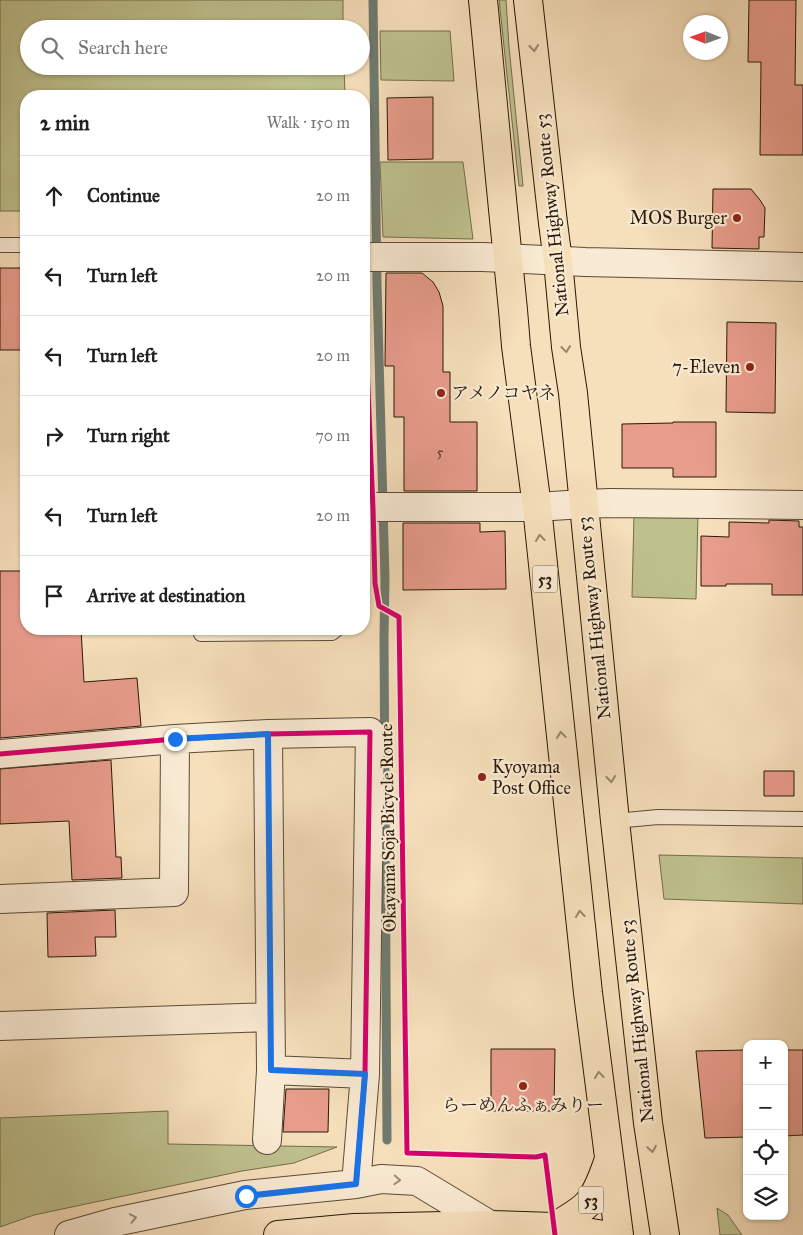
<!DOCTYPE html>
<html lang="en">
<head>
<meta charset="utf-8">
<style>
  :root { --surface:#fff; --page:#f2f2f2; --text:#222; --muted:#767676; --line:#e0e0e0 }
  body { margin:0; font-family:"IM FELL Great Primer","Noto Serif JP",serif; background:var(--page); color:var(--text) }
  .controls { position:absolute; right:15px; bottom:15px; display:grid; overflow:hidden; border-radius:10px; box-shadow:0 1px 4px #0004 }
  .controls button { width:45px; height:45px; display:grid; place-items:center; padding:0; border:0; border-bottom:1px solid var(--line); background:var(--surface); color:var(--text); font:25px sans-serif }
  .compass { position:absolute; left:683px; top:15px; width:45px; height:45px; border-radius:50%; background:var(--surface); box-shadow:0 1px 4px #0004; rotate:271deg }
  .stop { position:absolute; width:15px; height:15px; margin:-11px; border:4px solid #1a73e8; border-radius:50%; background:#fff }
  .stop.end { background:#1a73e8; border-color:#fff; box-shadow:0 1px 5px #0008 }
  .list { margin:0; padding:0; list-style:none }
  h2 { display:flex; justify-content:space-between; align-items:center; height:65px; margin:0; padding:0 20px; font-size:21px }
  h2 small { font-size:16px; font-weight:400; color:var(--muted) }
  .list li { display:grid; grid-template-columns:32px 1fr auto; gap:15px; align-items:center; box-sizing:border-box; height:80px; padding:0 20px; border-top:1px solid var(--line) }
  .list b { display:block; font-size:19px; white-space:nowrap }
  .list em { font-size:16px; font-style:normal; color:var(--muted) }
  .icon { flex:none; width:28px; height:28px; fill:none; stroke:currentColor; stroke-width:2; stroke-linecap:round; stroke-linejoin:round }
  .map { position:relative; flex:none; width:803px; height:1235px; overflow:hidden }
  .search { position:absolute; background:var(--surface); box-shadow:0 1px 4px #0004; left:20px; top:20px; width:350px; height:55px; display:flex; align-items:center; gap:12px; box-sizing:border-box; padding:0 18px; border-radius:28px; color:var(--muted); font-size:19px }
  .panel { position:absolute; background:var(--surface); box-shadow:0 1px 4px #0004; left:20px; top:90px; width:350px; height:545px; border-radius:20px }
  .map>svg:first-child { display:block }
</style>
</head>
<body>
<div class="map">
<svg width="803" height="1235" viewBox="0 0 803 1235">
  <rect width="100%" height="100%" fill="#f6dfbb"/>
  <filter id="stains"><feTurbulence type="fractalNoise" baseFrequency=".004" numOctaves="4"/><feColorMatrix values="0 0 0 0 .2 0 0 0 0 .09 0 0 0 0 .02 0 0 0 .5 -.17"/></filter>
  <radialGradient id="worn" r=".72"><stop offset=".6" stop-color="#630" stop-opacity="0"/><stop offset="1" stop-color="#630" stop-opacity=".3"/></radialGradient>
  <path fill="#bec18e" stroke="#746d4b" d="M0 0H343V29H29V66H344L345 96H26V211H0Z
    M499 0H506L509 47 523 186H519Z
    M380 31H450L454 81 381 80Z
    M380 162H463L473 239 383 237Z
    M698 514 696 599 632 597 634 515Z
    M659 855 803 858V904L664 899Z
    M168 1111V1144L337 1147 294 1163 242 1171 34 1215 0 1227V1118Z
    M717 1208 728 1215 742 1235H720Z"/>
  <g fill="none" stroke-linecap="round" stroke-linejoin="round">
    <path stroke="#6f7b70" stroke-width="9" d="M373 0 377 284 385 579 384 637 387 1140"/>
  </g>
  <path fill="#e89c8b" stroke="#291908" d="M749 0H796L795 85H803V155H760L761 62H748Z
    M433 97V159L388 160 387 98Z
    M713 189H751L760 200 765 208 764 237H759V249L712 248Z
    M0 268H26V350H0Z
    M386 273H422L433 282 439 292 443 306V372H450V422H477V491H404V417H394V366H385Z
    M727 322 776 323 775 413 726 412Z
    M673 422H716V477H673V468H622V424L673 423Z
    M769 520 799 521V527H803V595H772V584H726V586H701V536L729 537V522L769 523Z
    M403 523H480V532L505 531 506 589 403 590Z
    M0 571H26V629H81L84 682 137 678 141 726 0 738Z
    M111 760 116 857H121L122 878 72 880 69 821 0 824V769Z
    M764 771H794V796H764Z
    M115 910 116 937H95L96 956 48 957 47 913Z
    M491 1049H555L554 1111H491Z
    M747 1050V1137L705 1138 696 1051Z
    M784 1050H803V1135L784 1136Z
    M286 1089H329L328 1132H283Z"/>
  <g fill="none" stroke-linecap="round" stroke-linejoin="round">
    <g stroke="#5c4a35" stroke-width="16">
      <path id="service" d="M0 245H26
        M201 634 332 633 337 629
        M615 821 658 817 803 819"/>
    </g>
    <g stroke="#5c4a35" stroke-width="30">
      <path id="minor" d="M364 257H483L585 262 803 267
        M364 507H537L583 504 610 503 803 505
        M0 754 175 739 268 734 370 732 365 1074 356 1184
        M0 899 174 892 175 739
        M0 1026 270 1017
        M271 1070 365 1074
        M267 1140 271 1070 268 734
        M69 1235 115 1222 245 1195 356 1184 381 1179 417 1181 490 1225"/>
    </g>
    <g stroke="#291908" stroke-width="30">
      <path id="trunk" d="M483 0 501 189 513 310 516 346 537 507 588 993 619 1235
        M528 0 553 223 558 261 566 347 573 393 615 821 648 1123 665 1235
        M554 1227C565 1220 581 1212 589 1202 599 1190 604 1173 609 1159
        M278 1235 354 1228 490 1225 554 1227 604 1235"/>
    </g>
    <use href="#service" stroke="#f9ead3" stroke-width="14"/>
    <use href="#minor" stroke="#f9ead3" stroke-width="28"/>
    <use href="#trunk" stroke="#f6dfbb" stroke-width="28"/>
    <g stroke="#f9ead3" stroke-width="8">
      <path id="cycleway" d="M364 295 373 508 375 583 379 606 399 617 407 1153 536 1157 545 1155 555 1235
        M0 754 175 739 268 734 370 732 365 1074 356 1184"/>
    </g>
    <use href="#cycleway" stroke="#d6006c" stroke-width="5"/>
  </g>
  <defs><path id="oneway-chevron" d="M-2-3.5L2.5 0L-2 3.5" fill="none" stroke-width="1.6" stroke-linecap="round" stroke-linejoin="round" transform="scale(1.25)"/></defs>
  <g stroke="#9a866a">
    <use href="#oneway-chevron" transform="translate(534 48) rotate(84)"/>
    <use href="#oneway-chevron" transform="translate(566 349) rotate(83)"/>
    <use href="#oneway-chevron" transform="translate(540 538) rotate(-96)"/>
    <use href="#oneway-chevron" transform="translate(561 735) rotate(-96)"/>
    <use href="#oneway-chevron" transform="translate(611 779) rotate(84)"/>
    <use href="#oneway-chevron" transform="translate(580 914) rotate(-96)"/>
    <use href="#oneway-chevron" transform="translate(599 1075) rotate(-97)"/>
    <use href="#oneway-chevron" transform="translate(652 1149) rotate(81)"/>
  </g>
  <g stroke="#9b8c78">
    <use href="#oneway-chevron" transform="translate(397 1180) rotate(3)"/>
    <use href="#oneway-chevron" transform="translate(133 1218) rotate(-11)"/>
  </g>
  <g fill="none" stroke-linecap="round" stroke-linejoin="round">
    <path stroke="#1a73e8" stroke-width="6" d="M175 739 268 734 271 1070 365 1074 356 1184 246 1196"/>
  </g>
  <g fill="#8f2418" stroke="#f9ead3" stroke-width="2">
    <circle cx="737" cy="218" r="5"/>
    <circle cx="750" cy="367" r="5"/>
    <circle cx="441" cy="393" r="5"/>
    <circle cx="482" cy="777" r="5"/>
    <circle cx="523" cy="1086" r="5"/>
  </g>
  <g text-anchor="middle" dominant-baseline="central" stroke-width="4.5" stroke-linejoin="round" paint-order="stroke">
    <g font-size="15" fill="#593a29">
      <text x="440" y="452">5</text>
    </g>
    <g fill="#f9ead3" stroke="#675845" stroke-width="1">
      <rect x="532.5" y="565.5" width="25" height="27" rx="4"/>
      <rect x="578.5" y="1186.5" width="25" height="27" rx="4"/>
    </g>
    <g font-size="16" font-weight="bold" fill="#291908">
      <text x="545" y="579">53</text>
      <text x="591" y="1200">53</text>
    </g>
    <g font-size="18" fill="#291908" stroke="#f9ead3">
      <text transform="translate(552 215) rotate(-96)">National Highway Route 53</text>
      <text transform="translate(594 618) rotate(-96)">National Highway Route 53</text>
      <text transform="translate(388 828) rotate(-91)">Okayama Soja Bicycle Route</text>
      <text transform="translate(637 1021) rotate(-96)">National Highway Route 53</text>
    </g>
    <g font-size="18" fill="#291908" stroke="#f9ead3" text-anchor="end">
      <text x="727" y="218">MOS Burger</text>
      <text x="740" y="367">7-Eleven</text>
      <text x="451" y="393" text-anchor="start">アメノコヤネ</text>
      <text x="492" y="767" text-anchor="start">Kyoyama<tspan x="492" dy="21">Post Office</tspan></text>
      <text x="523" y="1105" text-anchor="middle">らーめんふぁみりー</text>
    </g>
  </g>
  <rect width="100%" height="100%" filter="url(#stains)"/>
  <rect width="100%" height="100%" fill="url(#worn)"/>
</svg>
<div class="controls">
<button>+</button>
<button>−</button>
<button><svg class="icon" aria-label="locate" viewBox="0 0 24 24"><circle cx="12" cy="12" r="6"/><path d="M12 2v4M12 18v4M2 12h4M18 12h4"/></svg></button>
<button><svg class="icon" aria-label="layers" viewBox="0 0 24 24"><path d="M12 4l9 5-9 5-9-5zM3 14l9 5 9-5"/></svg></button>
</div>
<svg class="compass" viewBox="-18 -18 36 36"><path d="M0-13l5 13h-10z" fill="#e53935"/><path d="M0 13l5-13h-10z" fill="#767676"/></svg>
<div class="stop" style="left:246px;top:1196px"></div>
<div class="stop end" style="left:175px;top:739px"></div>
<div class="search"><svg class="icon" aria-label="search" viewBox="0 0 24 24"><circle cx="10" cy="10" r="6"/><path d="M15 15l6 6"/></svg>Search here</div>
<section class="panel">
<h2>2 min<small>Walk · 150 m</small></h2>
<ul class="list">
<li><svg class="icon" aria-label="ahead" viewBox="0 0 24 24"><path d="M12 20V5M6 11l6-6 6 6"/></svg><div><b>Continue</b></div><em>20 m</em></li>
<li><svg class="icon" aria-label="left" viewBox="0 0 24 24"><path d="M17 20v-9H6M10 6l-5 5 5 5"/></svg><div><b>Turn left</b></div><em>20 m</em></li>
<li><svg class="icon" aria-label="left" viewBox="0 0 24 24"><path d="M17 20v-9H6M10 6l-5 5 5 5"/></svg><div><b>Turn left</b></div><em>20 m</em></li>
<li><svg class="icon" aria-label="right" viewBox="0 0 24 24"><path d="M7 20v-9h11M14 6l5 5-5 5"/></svg><div><b>Turn right</b></div><em>70 m</em></li>
<li><svg class="icon" aria-label="left" viewBox="0 0 24 24"><path d="M17 20v-9H6M10 6l-5 5 5 5"/></svg><div><b>Turn left</b></div><em>20 m</em></li>
<li><svg class="icon" aria-label="arrive" viewBox="0 0 24 24"><path d="M6 21V4h12l-3 4 3 4H6"/></svg><div><b>Arrive at destination</b></div></li>
</ul>
</section>
</div>
</body>
</html>
